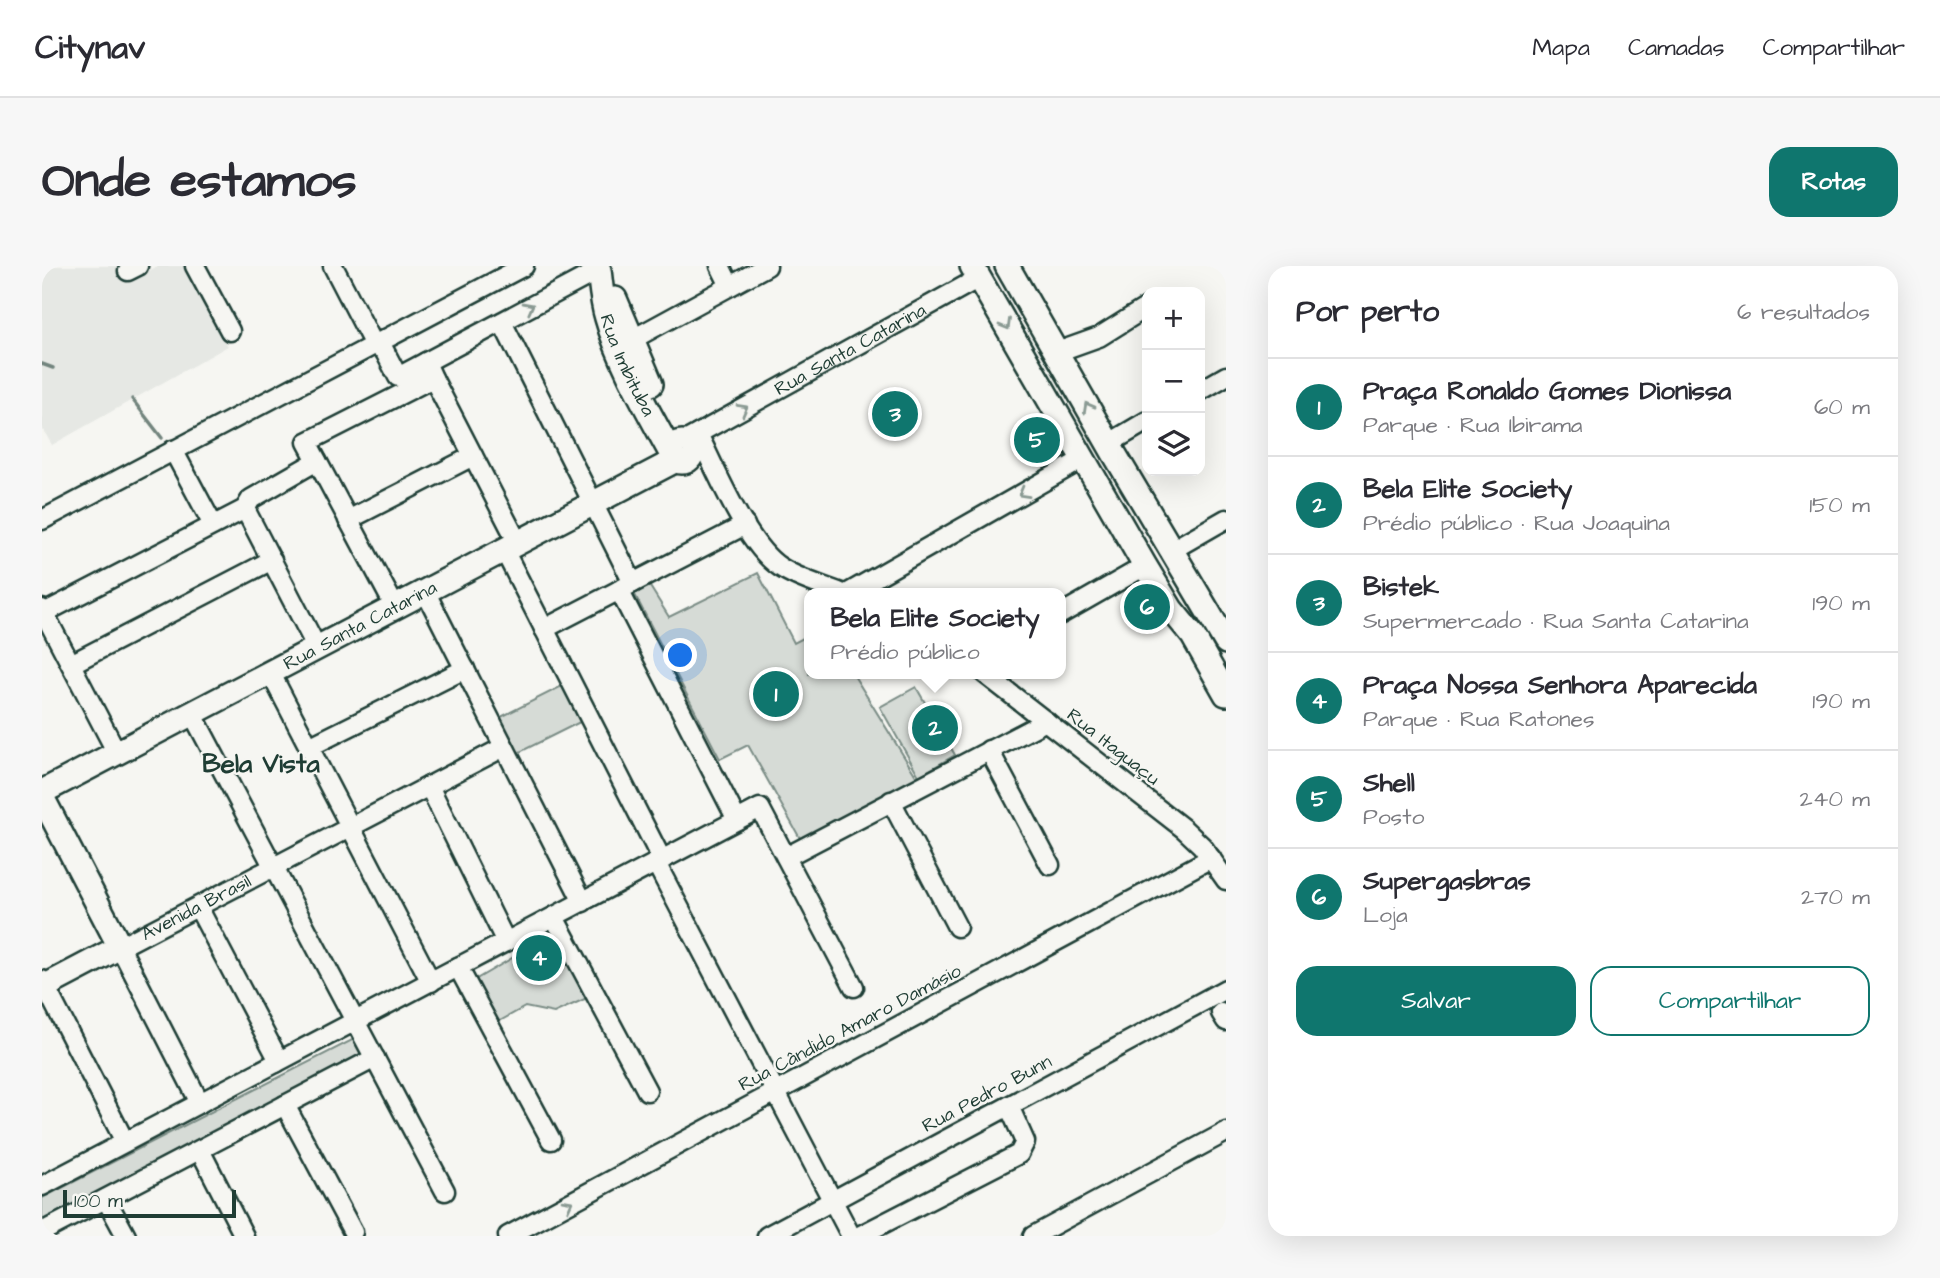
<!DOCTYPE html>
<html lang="pt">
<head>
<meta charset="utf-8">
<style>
  :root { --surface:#fff; --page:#f7f7f7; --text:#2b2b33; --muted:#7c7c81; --line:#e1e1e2; --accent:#0f766e }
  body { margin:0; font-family:"Architects Daughter",sans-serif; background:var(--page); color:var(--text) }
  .controls { position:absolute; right:21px; top:21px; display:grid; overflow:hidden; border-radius:14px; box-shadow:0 7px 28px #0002 }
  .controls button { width:63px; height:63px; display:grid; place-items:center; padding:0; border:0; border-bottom:2px solid var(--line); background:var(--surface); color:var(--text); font:35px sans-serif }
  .scale { position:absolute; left:21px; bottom:18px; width:173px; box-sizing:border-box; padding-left:7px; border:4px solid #1f3d34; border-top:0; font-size:19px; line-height:24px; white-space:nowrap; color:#1f3d34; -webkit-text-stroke:5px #f6f6f2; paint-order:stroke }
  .you { position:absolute; left:639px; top:390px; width:24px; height:24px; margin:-18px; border:5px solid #fff; border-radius:50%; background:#1a73e8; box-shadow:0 0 0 10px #1a73e833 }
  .badge { display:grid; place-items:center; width:46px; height:46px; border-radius:50%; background:var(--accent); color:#fff; font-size:23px; font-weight:700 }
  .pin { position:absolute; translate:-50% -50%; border:4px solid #fff; box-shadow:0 2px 7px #0006 }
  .popup { position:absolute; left:762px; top:322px; width:262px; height:91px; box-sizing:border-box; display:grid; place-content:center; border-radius:14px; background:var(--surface); filter:drop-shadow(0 2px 5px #0005); font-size:23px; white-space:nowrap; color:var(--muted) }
  .popup b { font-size:26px; color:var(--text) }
  .popup::after { content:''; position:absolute; left:50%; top:100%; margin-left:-14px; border:14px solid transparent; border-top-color:var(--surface) }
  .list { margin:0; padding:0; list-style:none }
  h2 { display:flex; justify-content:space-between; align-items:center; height:91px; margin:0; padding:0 28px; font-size:30px }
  h2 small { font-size:23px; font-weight:400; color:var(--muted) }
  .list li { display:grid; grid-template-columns:46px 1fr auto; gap:21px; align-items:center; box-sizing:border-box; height:98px; padding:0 28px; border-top:2px solid var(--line) }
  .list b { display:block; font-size:26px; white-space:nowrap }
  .list p { margin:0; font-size:23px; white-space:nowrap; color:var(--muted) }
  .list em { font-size:23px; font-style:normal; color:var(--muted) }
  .actions { display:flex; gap:14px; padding:21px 28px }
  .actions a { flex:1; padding:16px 0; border:2px solid var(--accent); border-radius:21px; text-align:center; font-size:24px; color:var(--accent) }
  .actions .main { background:var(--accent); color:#fff }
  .icon { flex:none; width:38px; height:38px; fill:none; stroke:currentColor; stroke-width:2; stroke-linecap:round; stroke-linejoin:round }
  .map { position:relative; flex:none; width:1184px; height:970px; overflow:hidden; border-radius:21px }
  header { display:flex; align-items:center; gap:42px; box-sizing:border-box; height:98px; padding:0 35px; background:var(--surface); border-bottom:2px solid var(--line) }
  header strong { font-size:33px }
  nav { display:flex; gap:38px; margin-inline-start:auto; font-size:24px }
  .intro { display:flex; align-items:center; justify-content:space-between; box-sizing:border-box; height:168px; padding:0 42px }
  h1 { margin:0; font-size:49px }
  .button { padding:18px 32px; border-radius:21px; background:var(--accent); color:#fff; font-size:24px; font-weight:700 }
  main { display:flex; gap:42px; padding:0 42px }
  aside { flex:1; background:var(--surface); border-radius:21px; box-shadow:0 7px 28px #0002 }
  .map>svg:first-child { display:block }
</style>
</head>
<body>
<header>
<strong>Citynav</strong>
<nav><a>Mapa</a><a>Camadas</a><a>Compartilhar</a></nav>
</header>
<div class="intro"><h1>Onde estamos</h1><a class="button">Rotas</a></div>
<main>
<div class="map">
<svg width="1184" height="970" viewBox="0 0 1184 970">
  <rect width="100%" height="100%" fill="#f6f6f2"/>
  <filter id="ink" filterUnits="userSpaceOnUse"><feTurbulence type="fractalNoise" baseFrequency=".0143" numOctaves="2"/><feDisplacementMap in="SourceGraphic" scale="14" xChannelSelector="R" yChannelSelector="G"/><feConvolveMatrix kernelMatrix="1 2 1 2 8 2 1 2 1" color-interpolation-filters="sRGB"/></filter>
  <g filter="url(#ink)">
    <path fill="#e6e8e4" d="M0 0H81L89 14 116 0H144L186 80 10 179 0 162Z"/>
    <path fill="#d6dbd6" stroke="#7a8c85" stroke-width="2" d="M716 307 752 377 767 369V408H811L879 518 760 576 706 479 678 493 592 327 607 319 627 351Z
      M524 418 542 454 474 488 457 452Z
      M874 421 913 489 877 510 838 441Z
      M511 668 545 732 512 747 483 741 456 756 431 715Z
      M316 771 326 789 0 960V932Z"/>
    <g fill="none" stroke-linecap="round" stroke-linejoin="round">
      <path stroke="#72847d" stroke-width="3.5" d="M0 98 11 102
        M90 133 120 172"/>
      <g stroke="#1f3d34" stroke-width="23">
        <g id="minor">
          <path d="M153 0 188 65"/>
          <path d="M291 0 332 79 342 84 356 111 557 4"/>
          <path d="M678 0 688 20"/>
          <path d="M86 5 96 0"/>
          <path d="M460 56 591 317"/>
          <path d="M580 79 725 0"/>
          <path d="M1015 86 1057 71 1105 41"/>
          <path d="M391 112 476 277"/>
          <path d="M1158 125 1184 110"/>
          <path d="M656 168C674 204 705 280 738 301 756 313 779 319 799 327"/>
          <path id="s1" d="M641 176 937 12"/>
          <path d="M1066 178 1105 155"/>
          <path d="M131 184 171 259"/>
          <path d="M203 243 275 382"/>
          <path d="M0 254 482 0"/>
          <path d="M306 254 431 190"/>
          <path d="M462 284 620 594"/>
          <path d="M1130 284 1184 253"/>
          <path d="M577 324 695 554"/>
          <path d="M383 325 541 636"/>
          <path d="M806 327 1041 193"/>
          <path d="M353 341 265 176 391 112 384 96"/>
          <path d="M0 343 75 487"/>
          <path d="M0 348 203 243 209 233 275 195"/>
          <path d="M1019 348 1103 300"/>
          <path d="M502 363 703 259"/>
          <path d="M29 398 230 294"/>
          <path d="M228 406 389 716"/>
          <path d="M943 408 1142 563 1160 580 1184 614"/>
          <path d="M150 447 403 925"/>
          <path d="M267 481 423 403"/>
          <path d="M947 484 1008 599"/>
          <path d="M387 520 464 676"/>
          <path d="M849 535 915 661"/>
          <path d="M744 591 1004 455"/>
          <path d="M614 597 809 970"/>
          <path d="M156 641 235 791 234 797"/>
          <path d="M512 651 605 825"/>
          <path d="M416 701 509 874"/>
          <path d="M0 714 83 876"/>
          <path d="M1179 747 1184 755"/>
          <path id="s2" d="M158 837 78 681 462 481"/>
          <path d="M243 839 311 966"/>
          <path d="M158 884 202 970"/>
          <path d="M0 920 718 542 812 721"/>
          <path d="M64 933 84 970"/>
          <path d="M0 966 333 792"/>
          <path d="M466 970 1169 592"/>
          <path d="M725 970 1184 723"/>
          <path d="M817 970 977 888 983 876 967 840"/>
          <path d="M991 970 1184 866"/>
        </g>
      </g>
      <g stroke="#1f3d34" stroke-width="28">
        <g id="major">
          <path d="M930 0 1103 300 1129 343 1151 370 1184 428"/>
          <path d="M965 0 1073 189 1184 376"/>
          <path id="s3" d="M557 4C559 20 560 36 565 52 577 96 608 148 630 189"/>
          <path d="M573 33 609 118"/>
          <circle cx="640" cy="186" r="10"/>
          <path id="s4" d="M0 526 634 194"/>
          <path d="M0 531 78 681 0 722"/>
        </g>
      </g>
      <use href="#minor" stroke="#f6f6f2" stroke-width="18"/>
      <use href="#major" stroke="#f6f6f2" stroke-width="23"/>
    </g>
    <defs><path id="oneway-chevron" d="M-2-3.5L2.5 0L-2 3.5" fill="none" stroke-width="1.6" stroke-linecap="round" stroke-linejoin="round" transform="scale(1.75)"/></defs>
    <g stroke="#8a9a93">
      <use href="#oneway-chevron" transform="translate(487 41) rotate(-28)"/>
      <use href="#oneway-chevron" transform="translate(964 59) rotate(60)"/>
      <use href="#oneway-chevron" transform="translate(1046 141) rotate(-119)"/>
      <use href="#oneway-chevron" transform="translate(701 143) rotate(-29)"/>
      <use href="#oneway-chevron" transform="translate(981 227) rotate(150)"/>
      <use href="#oneway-chevron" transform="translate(526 938) rotate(-28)"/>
    </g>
  </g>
  <g text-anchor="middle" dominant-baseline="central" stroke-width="5" stroke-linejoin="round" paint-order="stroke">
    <g font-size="19" fill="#1f3d34" stroke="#f6f6f2">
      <text stroke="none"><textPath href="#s1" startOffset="191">Rua Santa Catarina</textPath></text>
      <text stroke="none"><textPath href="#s3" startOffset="100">Rua Imbituba</textPath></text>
      <text stroke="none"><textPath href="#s4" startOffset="359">Rua Santa Catarina</textPath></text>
      <text transform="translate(1071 481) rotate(38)">Rua Itaguaçu</text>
      <text stroke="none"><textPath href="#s2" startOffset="261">Avenida Brasil</textPath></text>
      <text transform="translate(808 762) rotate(-28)">Rua Cândido Amaro Damásio</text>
      <text transform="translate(945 828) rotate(-28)">Rua Pedro Bunn</text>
    </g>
    <g font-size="26" font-weight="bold" fill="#1f3d34" stroke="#f6f6f2">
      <text x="219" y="498">Bela Vista</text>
    </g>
  </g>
</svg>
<div class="controls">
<button>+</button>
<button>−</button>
<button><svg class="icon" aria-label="layers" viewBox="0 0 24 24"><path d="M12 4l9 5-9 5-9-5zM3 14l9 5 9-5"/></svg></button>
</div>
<div class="scale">100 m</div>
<div class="you"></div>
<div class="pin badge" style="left:734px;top:428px">1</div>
<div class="pin badge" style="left:893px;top:462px">2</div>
<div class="popup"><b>Bela Elite Society</b>Prédio público</div>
<div class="pin badge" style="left:853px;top:148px">3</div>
<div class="pin badge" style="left:497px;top:692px">4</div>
<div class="pin badge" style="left:995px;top:174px">5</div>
<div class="pin badge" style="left:1105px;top:341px">6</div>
</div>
<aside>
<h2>Por perto<small>6 resultados</small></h2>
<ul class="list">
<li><span class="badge">1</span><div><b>Praça Ronaldo Gomes Dionissa</b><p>Parque · Rua Ibirama</p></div><em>60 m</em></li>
<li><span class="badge">2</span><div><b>Bela Elite Society</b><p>Prédio público · Rua Joaquina</p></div><em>150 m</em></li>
<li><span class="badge">3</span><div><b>Bistek</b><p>Supermercado · Rua Santa Catarina</p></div><em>190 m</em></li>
<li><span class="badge">4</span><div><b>Praça Nossa Senhora Aparecida</b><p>Parque · Rua Ratones</p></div><em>190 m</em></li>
<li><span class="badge">5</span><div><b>Shell</b><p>Posto</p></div><em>240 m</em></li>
<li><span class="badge">6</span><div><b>Supergasbras</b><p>Loja</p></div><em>270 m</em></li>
</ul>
<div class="actions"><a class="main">Salvar</a><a>Compartilhar</a></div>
</aside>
</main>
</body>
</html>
